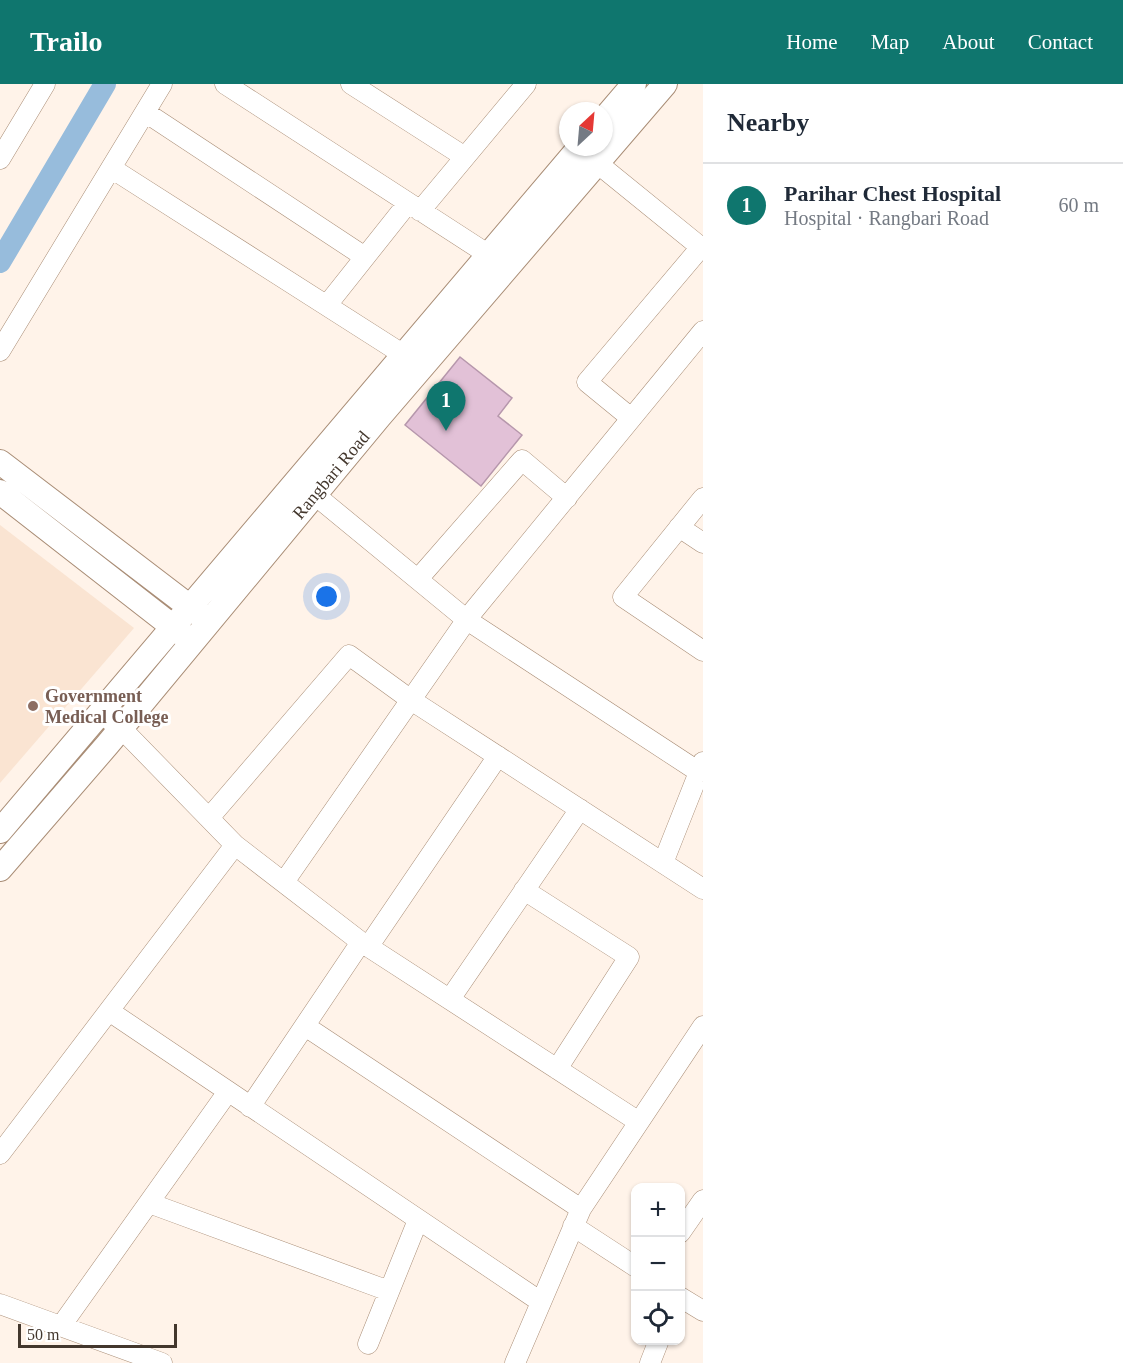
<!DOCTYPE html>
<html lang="en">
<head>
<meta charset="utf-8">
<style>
  :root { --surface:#fff; --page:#f6f6f7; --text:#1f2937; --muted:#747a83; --line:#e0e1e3; --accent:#0f766e }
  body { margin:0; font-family:"Times New Roman",serif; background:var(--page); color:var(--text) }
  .controls { position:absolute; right:18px; bottom:18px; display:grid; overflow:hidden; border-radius:12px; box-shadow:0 2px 4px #0004 }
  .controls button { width:54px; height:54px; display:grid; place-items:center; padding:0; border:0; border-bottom:2px solid var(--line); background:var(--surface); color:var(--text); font:30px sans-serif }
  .compass { position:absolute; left:559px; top:18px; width:54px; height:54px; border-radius:50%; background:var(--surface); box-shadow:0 2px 4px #0004; rotate:26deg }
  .scale { position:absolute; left:18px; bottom:15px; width:159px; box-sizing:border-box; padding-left:6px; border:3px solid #43372d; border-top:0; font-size:16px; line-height:21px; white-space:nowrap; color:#43372d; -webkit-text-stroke:4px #fff; paint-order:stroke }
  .you { position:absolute; left:327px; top:513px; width:21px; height:21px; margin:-15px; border:4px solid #fff; border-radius:50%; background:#1a73e8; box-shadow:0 0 0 9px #1a73e833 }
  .badge { display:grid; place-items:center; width:39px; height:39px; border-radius:50%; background:var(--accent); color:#fff; font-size:20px; font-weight:700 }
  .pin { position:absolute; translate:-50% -50px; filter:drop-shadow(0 2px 3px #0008) }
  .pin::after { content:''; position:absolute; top:32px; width:21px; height:18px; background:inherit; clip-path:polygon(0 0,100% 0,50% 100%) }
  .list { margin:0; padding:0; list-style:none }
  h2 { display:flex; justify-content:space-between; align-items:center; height:78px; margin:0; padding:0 24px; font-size:26px }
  h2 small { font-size:20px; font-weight:400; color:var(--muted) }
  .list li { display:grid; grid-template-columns:39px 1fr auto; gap:18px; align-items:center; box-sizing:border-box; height:84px; padding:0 24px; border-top:2px solid var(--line) }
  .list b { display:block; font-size:22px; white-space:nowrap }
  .list p { margin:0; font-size:20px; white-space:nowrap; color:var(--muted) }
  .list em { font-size:20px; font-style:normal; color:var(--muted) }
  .icon { flex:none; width:33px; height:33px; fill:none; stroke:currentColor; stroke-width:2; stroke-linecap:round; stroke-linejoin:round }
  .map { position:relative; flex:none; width:703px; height:1279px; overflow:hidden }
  header { display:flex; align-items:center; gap:36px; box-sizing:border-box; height:84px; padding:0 30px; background:var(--accent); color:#fff }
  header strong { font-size:28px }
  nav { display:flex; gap:33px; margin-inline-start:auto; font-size:21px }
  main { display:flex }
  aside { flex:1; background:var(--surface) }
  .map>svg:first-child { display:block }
</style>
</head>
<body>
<header>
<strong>Trailo</strong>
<nav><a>Home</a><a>Map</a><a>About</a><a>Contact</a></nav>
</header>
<main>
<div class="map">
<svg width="703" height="1279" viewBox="0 0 703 1279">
  <rect width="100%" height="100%" fill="#fff3e9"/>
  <path fill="#fae4d2" d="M0 441 134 544 0 699Z"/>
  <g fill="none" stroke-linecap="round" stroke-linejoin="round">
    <path stroke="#97bcdc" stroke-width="22" d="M0 178 105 0"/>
  </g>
  <path fill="#e2c1d7" stroke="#b697ac" stroke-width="1.5" d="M460 273 512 314 498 332 522 351 481 402 405 341Z"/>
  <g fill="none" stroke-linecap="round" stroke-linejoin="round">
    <g stroke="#a98d76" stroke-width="21">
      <path id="minor" d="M225 0 489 171
        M351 0 465 73
        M145 28 365 173
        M586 70 703 165
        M0 75 45 0
        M111 84 404 271
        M420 127 526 0
        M327 221 408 119
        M0 267 162 0
        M631 334 587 298 701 163
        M315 411 467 536 699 688
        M703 414 623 513 703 567
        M679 443 703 459
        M418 495 522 376 567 414
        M100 629 121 644 235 761 361 858 639 1038
        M209 734 349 571 411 616 703 805
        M663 779 703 678
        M284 798 470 531 703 247
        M524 806 629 873 557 985
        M368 863 498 672
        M450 915 580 725
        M109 927 541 1218
        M305 942 581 1125
        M250 1023 361 858
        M0 1070 235 761
        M149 1119 389 1207
        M573 1142 636 1183
        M680 1149 703 1116
        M680 1213 703 1227
        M0 1220 162 1279
        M61 1242 227 1009
        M368 1260 418 1136
        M515 1279 581 1125 703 942
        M650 1279 659 1256"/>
    </g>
    <g stroke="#a98d76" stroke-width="26">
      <path id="tertiary" d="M604 35 634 0
        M0 378 203 533
        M0 408 186 553
        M0 747 580 63
        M0 785 108 660 379 333 665 0"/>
    </g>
    <use href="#minor" stroke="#fff" stroke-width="20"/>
    <use href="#tertiary" stroke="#fff" stroke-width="24"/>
  </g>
  <circle fill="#8d6e63" stroke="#fff" stroke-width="2" cx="33" cy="622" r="6"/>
  <g text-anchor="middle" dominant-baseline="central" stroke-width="6" stroke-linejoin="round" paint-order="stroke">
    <g font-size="18" fill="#43372d" stroke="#fff">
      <text transform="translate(331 391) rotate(-50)">Rangbari Road</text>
    </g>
    <g font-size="18" font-weight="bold" fill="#785e54" stroke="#fff" text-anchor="start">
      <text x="45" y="612">Government<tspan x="45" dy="21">Medical College</tspan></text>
    </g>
  </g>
</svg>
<div class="controls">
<button>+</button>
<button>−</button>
<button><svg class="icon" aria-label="locate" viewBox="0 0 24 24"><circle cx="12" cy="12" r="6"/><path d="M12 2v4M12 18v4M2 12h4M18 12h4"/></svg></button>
</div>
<svg class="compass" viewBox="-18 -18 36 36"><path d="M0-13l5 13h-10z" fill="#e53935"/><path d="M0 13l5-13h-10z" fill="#747a83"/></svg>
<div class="scale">50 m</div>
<div class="you"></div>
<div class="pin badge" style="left:446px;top:347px">1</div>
</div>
<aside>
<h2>Nearby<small></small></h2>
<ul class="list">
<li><span class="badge">1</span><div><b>Parihar Chest Hospital</b><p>Hospital · Rangbari Road</p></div><em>60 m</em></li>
</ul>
</aside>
</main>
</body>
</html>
